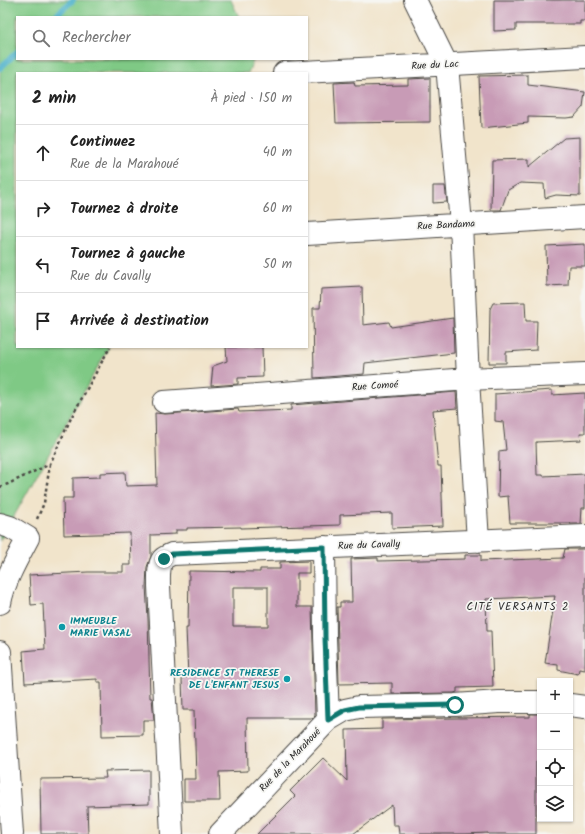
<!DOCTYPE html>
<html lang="fr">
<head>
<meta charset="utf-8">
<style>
  :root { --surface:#fff; --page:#f6f6f6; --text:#222; --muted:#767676; --line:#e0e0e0 }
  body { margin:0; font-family:Kalam,sans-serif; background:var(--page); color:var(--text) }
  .controls { position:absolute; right:12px; bottom:12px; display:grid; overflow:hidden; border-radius:0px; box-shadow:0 1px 3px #0004 }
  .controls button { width:36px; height:36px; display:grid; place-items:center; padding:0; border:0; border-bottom:1px solid var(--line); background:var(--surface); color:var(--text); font:20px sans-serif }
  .stop { position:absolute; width:12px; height:12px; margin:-9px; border:3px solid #0f766e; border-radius:50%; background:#fff }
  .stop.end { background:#0f766e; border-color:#fff; box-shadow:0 1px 4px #0008 }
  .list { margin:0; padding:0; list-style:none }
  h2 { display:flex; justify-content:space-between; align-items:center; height:52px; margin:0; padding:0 16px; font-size:17px }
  h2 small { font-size:13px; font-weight:400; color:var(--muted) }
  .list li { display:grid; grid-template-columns:26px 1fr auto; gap:12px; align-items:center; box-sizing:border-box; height:56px; padding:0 16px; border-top:1px solid var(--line) }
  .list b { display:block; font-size:15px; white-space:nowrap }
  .list p { margin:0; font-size:13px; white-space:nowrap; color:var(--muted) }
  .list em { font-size:13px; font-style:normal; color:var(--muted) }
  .icon { flex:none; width:22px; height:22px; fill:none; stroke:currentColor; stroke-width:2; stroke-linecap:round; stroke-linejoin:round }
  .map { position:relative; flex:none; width:585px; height:834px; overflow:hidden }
  .search { position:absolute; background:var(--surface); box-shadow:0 1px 3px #0004; left:16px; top:16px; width:292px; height:44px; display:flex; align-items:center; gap:10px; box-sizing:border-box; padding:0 14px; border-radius:0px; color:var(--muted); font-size:15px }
  .panel { position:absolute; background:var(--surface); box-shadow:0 1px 3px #0004; left:16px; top:72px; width:292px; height:276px; border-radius:0px }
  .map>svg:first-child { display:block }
</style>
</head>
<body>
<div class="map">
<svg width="585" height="834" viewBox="0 0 585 834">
  <rect width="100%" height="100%" fill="#f6f6f2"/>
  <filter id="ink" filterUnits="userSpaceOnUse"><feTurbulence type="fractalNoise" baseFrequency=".025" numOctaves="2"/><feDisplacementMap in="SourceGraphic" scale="8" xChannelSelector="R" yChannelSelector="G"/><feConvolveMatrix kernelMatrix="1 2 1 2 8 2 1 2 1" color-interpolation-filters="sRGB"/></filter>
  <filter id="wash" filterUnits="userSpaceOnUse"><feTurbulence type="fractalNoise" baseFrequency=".012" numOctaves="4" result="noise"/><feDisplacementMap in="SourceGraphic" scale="16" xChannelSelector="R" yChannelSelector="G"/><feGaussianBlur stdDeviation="0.9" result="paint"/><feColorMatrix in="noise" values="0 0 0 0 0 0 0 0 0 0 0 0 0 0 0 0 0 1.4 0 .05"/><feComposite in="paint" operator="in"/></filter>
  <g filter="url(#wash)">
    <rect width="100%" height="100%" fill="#f1e4cb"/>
    <path fill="#7fc985" stroke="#557a58" d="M0 0H231L239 17H17V59H254L248 73H17V347H109L0 541Z"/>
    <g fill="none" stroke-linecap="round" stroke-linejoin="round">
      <path stroke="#4bb1ca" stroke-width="6" d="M54 17 73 0
        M0 68 17 52"/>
    </g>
    <g id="blocks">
      <path fill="#c89bb6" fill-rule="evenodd" d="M494 0H585V21H580V24H516V30L494 31Z
        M528 75V85L585 92 583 107 574 117 566 118 528 117V123L481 128 479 76Z
        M430 78V122L336 123 334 83 354 82 355 86 408 85V79Z
        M580 137V196L556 195 545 198 544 184 520 183 508 190 501 210H491L492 160 529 159V167L564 138Z
        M433 186H445L447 202 433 203Z
        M585 244V266H569L568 285 547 286 546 246Z
        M362 287 363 325 389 322 391 327 453 318 454 353 365 363 364 374 314 378 313 308H320L321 289Z
        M525 302 526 321H537L536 350 506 352V363H489L490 309 493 303Z
        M226 347H262L263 377 238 378V384L211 386 213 366 227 361Z
        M552 390V395L585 393V433H580L581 440 536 442 537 475H543V476L585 474V508H582L581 524H570L571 523H510L508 496 498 497 499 451 506 450 503 422 495 421V394Z
        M456 392 457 408 433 410 438 466H441L443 526 392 528V513L340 515V525L241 528V527L187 528V530H176V534L151 535V556L147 567 146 586 148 619 150 698H152L154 720H143V735L102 736 101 682H97V679L25 683 23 651 45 649 43 604 31 605 29 575 88 572H123V565H131L130 533 64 535 63 498H73V478L100 477V473L125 472 126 486 157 485 155 413 165 414 238 409 239 412 291 410V405Z
        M565 549H585V670L579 669 578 674 558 670V665L545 663 553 610H552L555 596 486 599 487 631H491L493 687 457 688V692L454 693 392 694V683L339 684 337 607H340V602H352L351 559 378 558V561L465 559V555H481V561L563 558Z
        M309 561V573H297V607H312L315 715 312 718H247L248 771 219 772 220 801H184V779H196L194 710H183L182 678 188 677 186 628H188L189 571 260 572V569H280V562ZM233 587H268V626H233Z
        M530 714H540V761H536V834H488V833L465 834H399L398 825H393L392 805 353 834H257L295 796 290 791 323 758 347 781 346 730 382 729V719L530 717Z
        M149 770V804L87 806 88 834H41L40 779 106 778 105 771Z"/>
    </g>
  </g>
  <g filter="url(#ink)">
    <use href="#blocks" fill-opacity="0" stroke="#494743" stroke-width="1"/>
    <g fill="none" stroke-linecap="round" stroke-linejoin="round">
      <g stroke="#494743" stroke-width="24">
        <path id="minor" d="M415 0 447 65 461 224 468 379 478 541
          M284 73 585 57
          M307 234 585 217
          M164 402 468 379 585 374
          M0 524 10 527 28 538C18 557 4 581 0 603
          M324 547 325 637 328 720
          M0 652 12 834
          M570 705 585 707
          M172 834 159 586C159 578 158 566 163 559 165 557 170 555 172 554L585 536
          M220 834 328 720 345 710 359 707 455 705 499 702H540"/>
      </g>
      <path stroke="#494743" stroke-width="2.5" stroke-dasharray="3 3" stroke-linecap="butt" d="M0 487 8 484 50 464 71 418 110 347
        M37 519 44 503 50 464"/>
      <use href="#minor" stroke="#fff" stroke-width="22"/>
    </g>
  </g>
  <g fill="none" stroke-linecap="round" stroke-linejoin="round" filter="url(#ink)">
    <path stroke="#0f766e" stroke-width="5" d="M164 559 172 554 324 547 325 637 328 720 345 710 359 707 455 705"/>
  </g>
  <g fill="#0f9aa8" stroke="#f6f6f2" stroke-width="1.5">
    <circle cx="62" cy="627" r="4"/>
    <circle cx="287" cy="679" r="4"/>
  </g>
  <g text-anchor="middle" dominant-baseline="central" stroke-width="3.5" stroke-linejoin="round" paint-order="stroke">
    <g font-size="10" fill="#2b2b2b" stroke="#f6f6f2">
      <text transform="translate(435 65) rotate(-3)">Rue du Lac</text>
      <text transform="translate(446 225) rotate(-3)">Rue Bandama</text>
      <text transform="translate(375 386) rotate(-4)">Rue Comoé</text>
      <text transform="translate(369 545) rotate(-2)">Rue du Cavally</text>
      <text transform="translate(290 760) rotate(-46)">Rue de la Marahoué</text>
    </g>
    <g font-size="10" font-weight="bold" fill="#0d838f" stroke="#f6f6f2" text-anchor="start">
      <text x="70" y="621">IMMEUBLE<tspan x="70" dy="12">MARIE VASAL</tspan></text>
      <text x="279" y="673" text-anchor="end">RESIDENCE ST THERESE<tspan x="279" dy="12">DE L'ENFANT JESUS</tspan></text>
    </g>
    <g font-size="11" letter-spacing="1" fill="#2b2b2b" stroke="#f6f6f2">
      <text x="518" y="607">CITÉ VERSANTS 2</text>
    </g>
  </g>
</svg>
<div class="controls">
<button>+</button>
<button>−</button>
<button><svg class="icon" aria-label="locate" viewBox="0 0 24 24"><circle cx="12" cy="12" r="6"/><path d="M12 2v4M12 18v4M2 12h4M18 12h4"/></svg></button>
<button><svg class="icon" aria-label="layers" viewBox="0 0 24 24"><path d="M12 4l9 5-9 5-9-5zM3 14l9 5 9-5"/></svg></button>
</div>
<div class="stop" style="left:455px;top:705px"></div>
<div class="stop end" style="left:164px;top:559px"></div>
<div class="search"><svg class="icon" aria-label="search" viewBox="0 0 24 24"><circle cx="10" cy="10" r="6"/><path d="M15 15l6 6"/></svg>Rechercher</div>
<section class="panel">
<h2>2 min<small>À pied · 150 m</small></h2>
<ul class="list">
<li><svg class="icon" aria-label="ahead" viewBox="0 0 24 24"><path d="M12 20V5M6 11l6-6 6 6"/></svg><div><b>Continuez</b><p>Rue de la Marahoué</p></div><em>40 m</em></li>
<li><svg class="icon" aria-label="right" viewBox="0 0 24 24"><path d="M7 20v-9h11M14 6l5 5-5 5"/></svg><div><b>Tournez à droite</b></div><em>60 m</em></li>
<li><svg class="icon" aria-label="left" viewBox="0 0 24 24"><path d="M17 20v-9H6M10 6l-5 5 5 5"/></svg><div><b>Tournez à gauche</b><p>Rue du Cavally</p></div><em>50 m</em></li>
<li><svg class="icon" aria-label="arrive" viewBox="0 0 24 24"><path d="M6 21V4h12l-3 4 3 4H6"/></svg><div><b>Arrivée à destination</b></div></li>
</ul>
</section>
</div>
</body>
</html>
